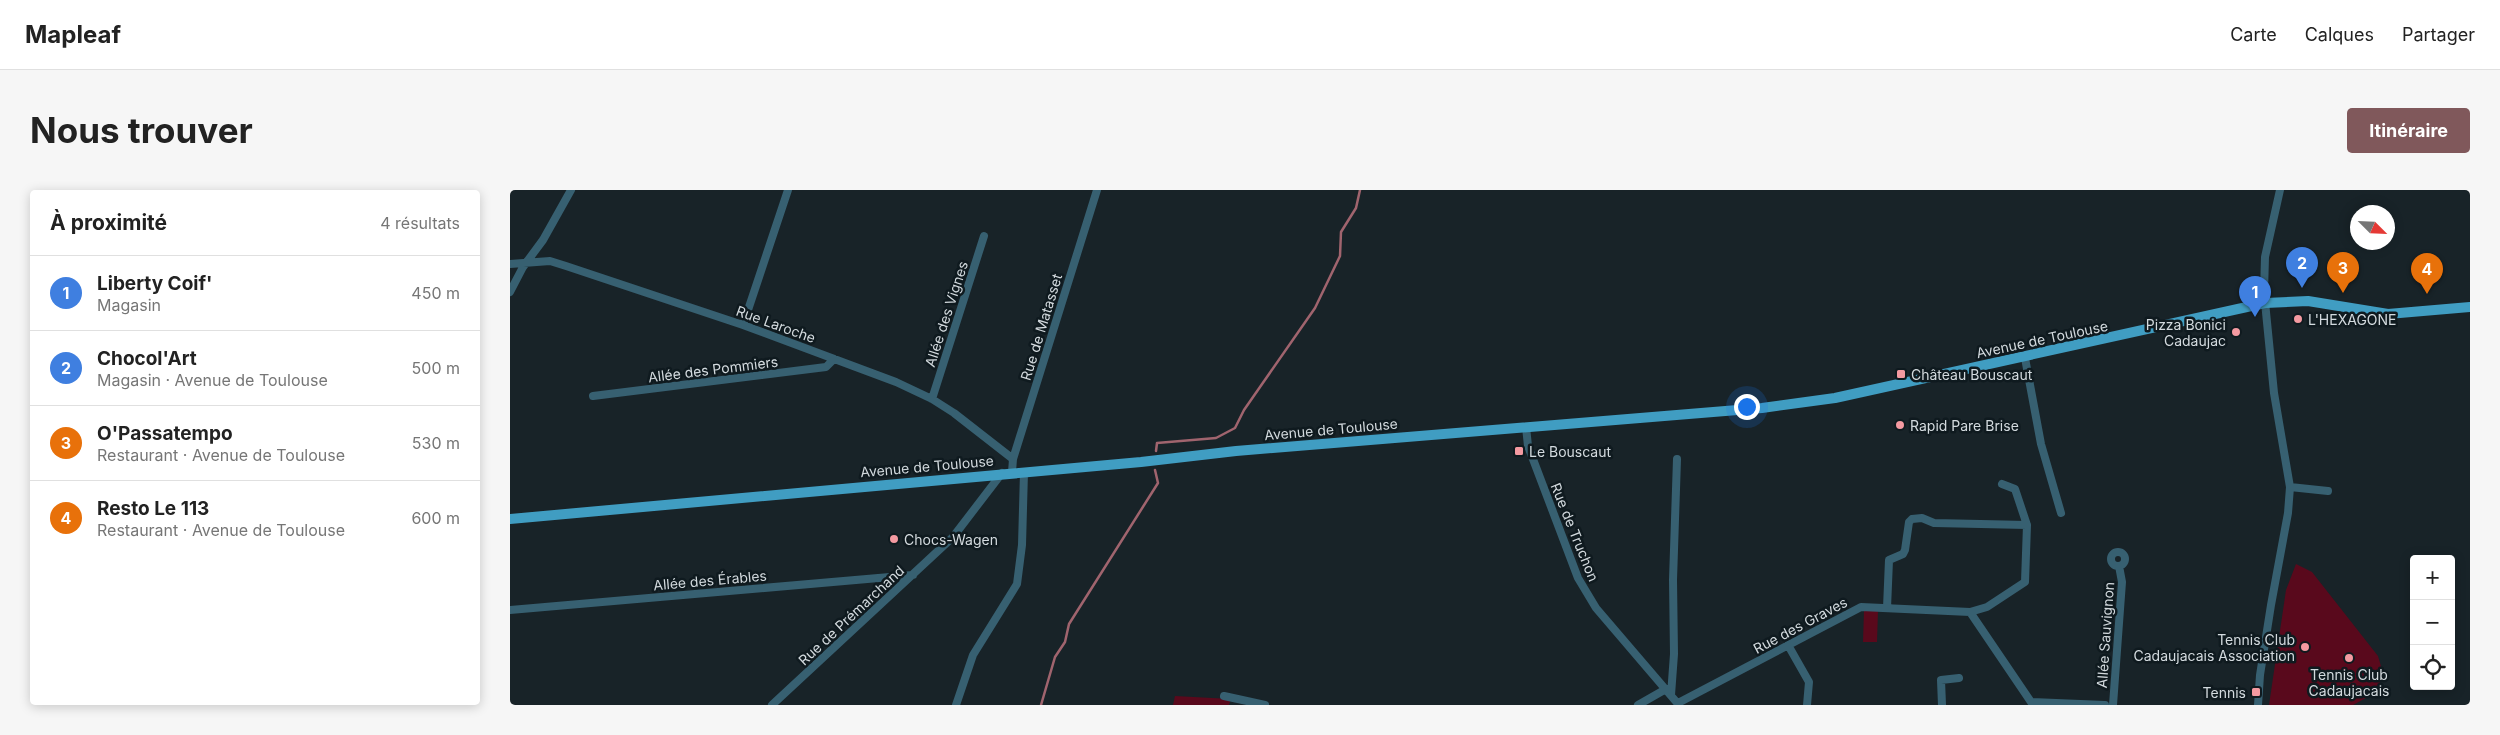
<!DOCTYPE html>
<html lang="fr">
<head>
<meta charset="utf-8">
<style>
  :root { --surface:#fff; --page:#f6f6f6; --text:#222; --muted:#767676; --line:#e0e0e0; --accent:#80585b }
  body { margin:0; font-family:Inter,sans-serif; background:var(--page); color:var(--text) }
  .controls { position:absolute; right:15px; bottom:15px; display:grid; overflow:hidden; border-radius:5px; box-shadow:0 2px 12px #0003 }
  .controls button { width:45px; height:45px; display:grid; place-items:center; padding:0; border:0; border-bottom:1px solid var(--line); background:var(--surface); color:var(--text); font:25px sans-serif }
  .compass { position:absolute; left:1840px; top:15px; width:45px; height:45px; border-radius:50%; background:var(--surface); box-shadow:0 2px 12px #0003; rotate:114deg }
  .you { position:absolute; left:1236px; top:216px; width:18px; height:18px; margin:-12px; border:4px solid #fff; border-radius:50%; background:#1a73e8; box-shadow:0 0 0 8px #1a73e833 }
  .badge { display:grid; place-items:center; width:32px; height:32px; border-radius:50%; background:var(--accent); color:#fff; font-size:16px; font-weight:700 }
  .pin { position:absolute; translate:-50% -41px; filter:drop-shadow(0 1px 2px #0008) }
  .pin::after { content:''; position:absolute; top:26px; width:18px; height:15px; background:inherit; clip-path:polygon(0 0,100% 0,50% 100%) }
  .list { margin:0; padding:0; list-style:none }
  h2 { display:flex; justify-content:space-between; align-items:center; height:65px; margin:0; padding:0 20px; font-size:21px }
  h2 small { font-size:16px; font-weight:400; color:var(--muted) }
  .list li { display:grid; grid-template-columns:32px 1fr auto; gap:15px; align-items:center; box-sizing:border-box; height:75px; padding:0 20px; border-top:1px solid var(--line) }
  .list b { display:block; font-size:19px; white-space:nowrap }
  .list p { margin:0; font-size:16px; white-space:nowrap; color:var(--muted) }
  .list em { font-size:16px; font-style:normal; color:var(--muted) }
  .icon { flex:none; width:28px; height:28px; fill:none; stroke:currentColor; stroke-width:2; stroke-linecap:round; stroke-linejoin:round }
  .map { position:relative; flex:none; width:1960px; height:515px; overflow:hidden; border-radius:5px }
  header { display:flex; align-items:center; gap:30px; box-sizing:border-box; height:70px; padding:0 25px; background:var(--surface); border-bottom:1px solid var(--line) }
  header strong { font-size:24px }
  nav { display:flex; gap:28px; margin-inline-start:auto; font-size:18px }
  .intro { display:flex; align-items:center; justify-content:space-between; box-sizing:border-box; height:120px; padding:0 30px }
  h1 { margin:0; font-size:35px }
  .button { padding:12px 22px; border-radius:5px; background:var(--accent); color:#fff; font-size:18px; font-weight:700 }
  main { display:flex; gap:30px; padding:0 30px }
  aside { flex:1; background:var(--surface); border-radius:5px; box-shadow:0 2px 12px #0003 }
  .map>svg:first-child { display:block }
</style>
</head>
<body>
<header>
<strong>Mapleaf</strong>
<nav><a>Carte</a><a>Calques</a><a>Partager</a></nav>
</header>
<div class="intro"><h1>Nous trouver</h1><a class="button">Itinéraire</a></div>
<main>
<aside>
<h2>À proximité<small>4 résultats</small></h2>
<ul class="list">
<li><span class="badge" style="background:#3f7fe0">1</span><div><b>Liberty Coif'</b><p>Magasin</p></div><em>450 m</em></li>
<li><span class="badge" style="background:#3f7fe0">2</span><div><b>Chocol'Art</b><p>Magasin · Avenue de Toulouse</p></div><em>500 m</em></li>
<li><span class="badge" style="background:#e8710a">3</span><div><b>O'Passatempo</b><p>Restaurant · Avenue de Toulouse</p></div><em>530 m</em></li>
<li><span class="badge" style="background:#e8710a">4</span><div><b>Resto Le 113</b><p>Restaurant · Avenue de Toulouse</p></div><em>600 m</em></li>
</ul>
</aside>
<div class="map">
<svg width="1960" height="515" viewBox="0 0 1960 515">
  <rect width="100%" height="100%" fill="#182328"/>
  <path fill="#59091c" d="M1786 374 1802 382 1868 466 1873 483 1867 502 1843 515H1759L1776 400Z
    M1354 420 1368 421 1367 452H1353Z
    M665 506 721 509 719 515H663Z"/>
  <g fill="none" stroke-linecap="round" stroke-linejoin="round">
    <path stroke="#a0646e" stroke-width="2.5" d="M646 261 647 253 706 248 725 238 734 220 805 118 830 66 831 42 846 18 850 0
      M531 515 545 467 555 452 559 434 648 293 645 280"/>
    <path stroke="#376071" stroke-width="8" d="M0 74 40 71 56 76 233 135 386 192 422 209 444 223 503 269
      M0 102 13 77 33 50 61 0
      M233 135 278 0
      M1515 168 1531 254 1551 323
      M83 206 316 177 324 169
      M422 209 474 46
      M1016 237 1018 256 1068 388 1086 418 1169 515
      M502 282 503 269 587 0
      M1780 297 1818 301
      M1601 369a7 7 0 1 1 14 0a7 7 0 1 1-14 0Z
      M1377 418 1379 370 1393 364 1395 360 1399 332 1402 329 1412 328 1424 333 1517 335
      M0 420 403 385
      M1460 422 1477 417 1515 392 1517 335 1505 299 1492 294
      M1278 455 1299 492 1297 515
      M1161 505 1164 464 1163 390 1167 269
      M714 506 755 515
      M1168 513 1351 417 1460 422 1521 512 1595 515
      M262 515 443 347 492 283
      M446 515 463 465 507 394 512 355 514 282
      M1128 515 1156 499
      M1432 515 1431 490 1449 488
      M1603 515 1612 392 1609 376
      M1748 515 1750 485 1761 415 1778 323 1780 297 1764 203 1754 102 1755 67 1770 0"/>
    <path stroke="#409dc2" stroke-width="10" d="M0 329 631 272 726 261 1252 218 1325 208 1755 113 1798 111 1878 124 1960 117"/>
  </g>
  <g fill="#f49aa1" stroke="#0f1a1f" stroke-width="2">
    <circle cx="1788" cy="129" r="5"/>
    <circle cx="1726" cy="142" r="5"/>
    <rect x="1386" y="179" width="10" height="10" rx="2.5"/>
    <circle cx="1390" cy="235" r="5"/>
    <rect x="1004" y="256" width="10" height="10" rx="2.5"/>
    <circle cx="384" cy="349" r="5"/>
    <circle cx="1795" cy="457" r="5"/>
    <circle cx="1839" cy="468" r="5"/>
    <rect x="1741" y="497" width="10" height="10" rx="2.5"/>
  </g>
  <g text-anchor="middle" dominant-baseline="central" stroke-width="5" stroke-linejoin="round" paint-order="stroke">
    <g font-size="14" fill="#d3dade" stroke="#0f1a1f">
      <text transform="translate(436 124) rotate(-72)">Allée des Vignes</text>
      <text transform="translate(266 134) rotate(20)">Rue Laroche</text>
      <text transform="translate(531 137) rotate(-73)">Rue de Matasset</text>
      <text transform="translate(1532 149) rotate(-12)">Avenue de Toulouse</text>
      <text transform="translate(203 179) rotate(-7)">Allée des Pommiers</text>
      <text transform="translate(821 239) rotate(-5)">Avenue de Toulouse</text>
      <text transform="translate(417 276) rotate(-5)">Avenue de Toulouse</text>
      <text transform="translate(1065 342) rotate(68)">Rue de Truchon</text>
      <text transform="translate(200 390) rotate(-5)">Allée des Érables</text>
      <text transform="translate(341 425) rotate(-43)">Rue de Prémarchand</text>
      <text transform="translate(1290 435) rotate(-28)">Rue des Graves</text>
      <text transform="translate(1595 445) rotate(-86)">Allée Sauvignon</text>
    </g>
    <g font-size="14" fill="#d3dade" stroke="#0f1a1f" text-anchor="start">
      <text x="1798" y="129">L'HEXAGONE</text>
      <text x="1716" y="134" text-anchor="end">Pizza Bonici<tspan x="1716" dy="16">Cadaujac</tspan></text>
      <text x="1401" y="184">Château Bouscaut</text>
      <text x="1400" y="235">Rapid Pare Brise</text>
      <text x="1019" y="261">Le Bouscaut</text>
      <text x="394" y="349">Chocs-Wagen</text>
      <text x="1785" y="449" text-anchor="end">Tennis Club<tspan x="1785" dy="16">Cadaujacais Association</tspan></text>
      <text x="1839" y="484" text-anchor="middle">Tennis Club<tspan x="1839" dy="16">Cadaujacais</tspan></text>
      <text x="1736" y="502" text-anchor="end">Tennis</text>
    </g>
  </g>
</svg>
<div class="controls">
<button>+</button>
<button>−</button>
<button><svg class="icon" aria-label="locate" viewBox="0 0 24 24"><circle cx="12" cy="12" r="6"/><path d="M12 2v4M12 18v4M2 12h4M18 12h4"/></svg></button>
</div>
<svg class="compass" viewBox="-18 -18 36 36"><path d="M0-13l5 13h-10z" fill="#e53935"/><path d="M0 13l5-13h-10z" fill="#767676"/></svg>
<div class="you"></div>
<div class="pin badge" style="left:1745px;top:127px;background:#3f7fe0">1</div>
<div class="pin badge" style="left:1792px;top:98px;background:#3f7fe0">2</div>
<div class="pin badge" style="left:1833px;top:103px;background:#e8710a">3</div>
<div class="pin badge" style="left:1917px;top:104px;background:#e8710a">4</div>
</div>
</main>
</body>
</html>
